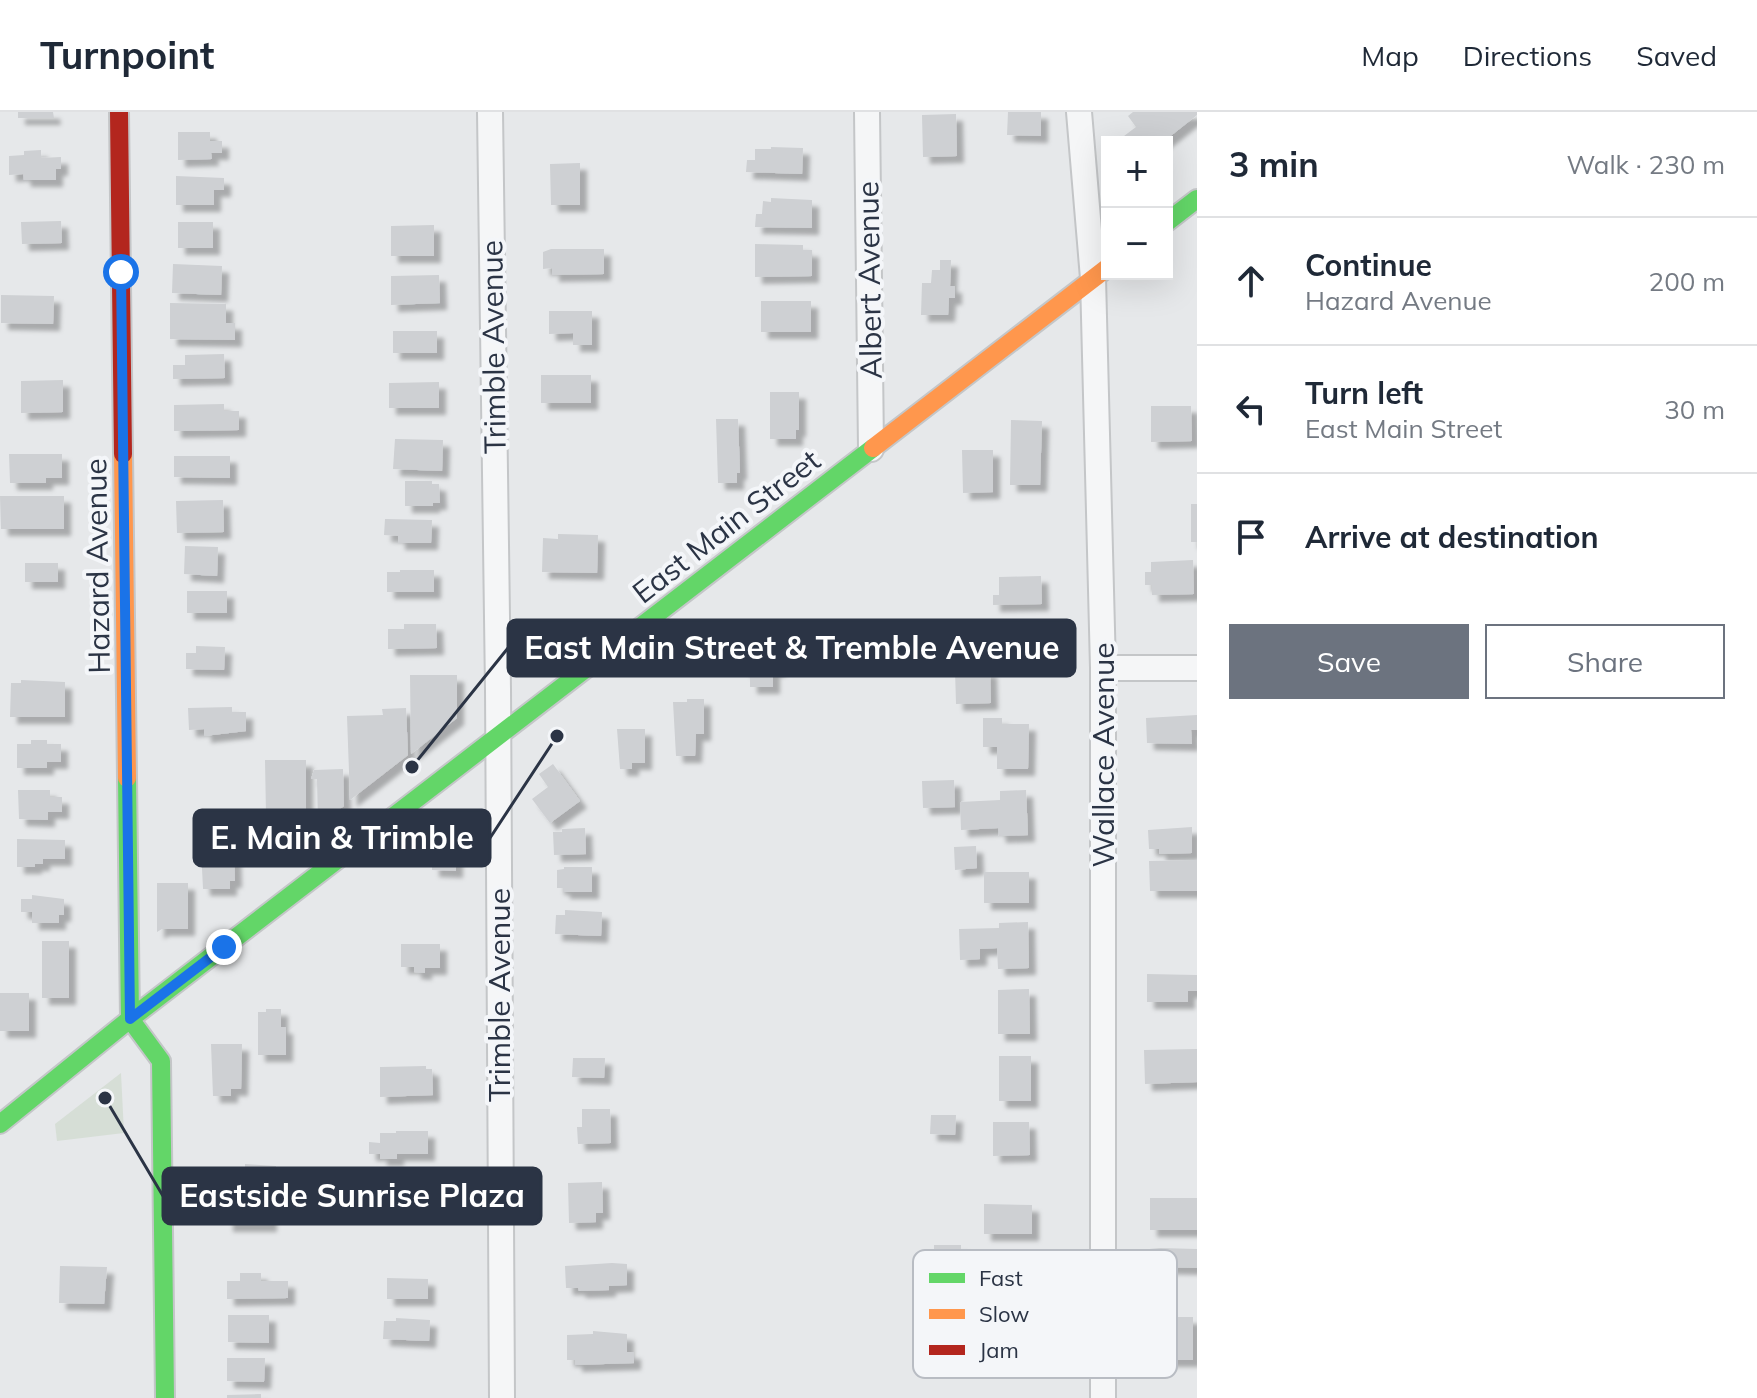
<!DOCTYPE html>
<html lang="en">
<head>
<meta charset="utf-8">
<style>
  :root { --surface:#fff; --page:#f6f6f7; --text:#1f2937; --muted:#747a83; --line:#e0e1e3; --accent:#6c737f }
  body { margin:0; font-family:Mulish,sans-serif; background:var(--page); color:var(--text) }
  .controls { position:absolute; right:24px; top:24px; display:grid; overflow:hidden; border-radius:0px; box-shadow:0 8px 32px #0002 }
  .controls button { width:72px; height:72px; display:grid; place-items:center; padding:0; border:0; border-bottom:2px solid var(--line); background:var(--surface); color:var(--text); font:40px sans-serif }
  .stop { position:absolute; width:24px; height:24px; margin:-18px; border:6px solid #1a73e8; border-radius:50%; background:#fff }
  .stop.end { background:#1a73e8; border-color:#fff; box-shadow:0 2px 8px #0008 }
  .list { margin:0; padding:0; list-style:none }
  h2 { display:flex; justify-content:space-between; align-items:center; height:104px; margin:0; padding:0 32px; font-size:34px }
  h2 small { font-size:26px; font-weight:400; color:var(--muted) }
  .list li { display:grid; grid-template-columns:52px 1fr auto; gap:24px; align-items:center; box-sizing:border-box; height:128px; padding:0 32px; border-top:2px solid var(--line) }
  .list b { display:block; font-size:30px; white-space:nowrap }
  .list p { margin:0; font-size:26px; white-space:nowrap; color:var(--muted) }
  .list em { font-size:26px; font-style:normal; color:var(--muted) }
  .actions { display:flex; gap:16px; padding:24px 32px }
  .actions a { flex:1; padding:18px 0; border:2px solid var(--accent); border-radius:0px; text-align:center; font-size:28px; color:var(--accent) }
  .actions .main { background:var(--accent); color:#fff }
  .icon { flex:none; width:44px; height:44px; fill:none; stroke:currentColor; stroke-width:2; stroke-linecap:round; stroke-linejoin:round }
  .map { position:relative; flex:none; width:1197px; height:1286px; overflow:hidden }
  header { display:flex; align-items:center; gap:48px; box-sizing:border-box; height:112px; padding:0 40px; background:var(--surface); border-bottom:2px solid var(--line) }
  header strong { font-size:38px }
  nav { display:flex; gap:44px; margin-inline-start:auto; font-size:28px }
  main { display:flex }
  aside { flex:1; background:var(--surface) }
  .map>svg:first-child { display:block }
</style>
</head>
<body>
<header>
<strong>Turnpoint</strong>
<nav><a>Map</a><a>Directions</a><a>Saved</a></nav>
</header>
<main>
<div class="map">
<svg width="1197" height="1286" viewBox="0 0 1197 1286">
  <defs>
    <filter id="shadow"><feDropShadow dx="7" dy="7" stdDeviation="2" flood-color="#0004"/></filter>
  </defs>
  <rect width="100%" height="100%" fill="#e6e8ea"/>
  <path fill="#d6ded6" d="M121 961 124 1021 57 1029 55 1012Z"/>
  <path fill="#ced0d3" filter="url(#shadow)" d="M18 0H53L54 6H18Z
    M1008 0H1041V24L1007 23Z
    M1133 0H1197V3L1163 30H1116L1136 15 1128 4Z
    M956 2 957 44 923 45 922 3Z
    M178 20H210V29H222V41H211L212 47 178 48Z
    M771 35 803 36 802 62 746 60 747 48H755V37H771Z
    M41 38V46L61 45V57H56V68H24L23 62 9 63V44L24 43V39Z
    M580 51V93H551L550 52Z
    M176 64 224 66V78H214V93H176Z
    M771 86 812 88V116L755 115 756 102H762L763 89 771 90Z
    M61 109 62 131 22 132 21 110Z
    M178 110H213V136H178Z
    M434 113V144H391V114Z
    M755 132 803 133V138H812V164L755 165Z
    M551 137H604V162L552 163V156L543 157V140Z
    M940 148H951L950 174H955V186H949L948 203H921L922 171H931L932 158H940Z
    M173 152 222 154 221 183 172 181Z
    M439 163 440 191 391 193V164Z
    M1 183 54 184 53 212 1 211Z
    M761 189H811V220H761Z
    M170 191 226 192V211H235V228L170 227Z
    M549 199H592V233H573V221L549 222Z
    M393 219H437V241H393Z
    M224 242 225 266 173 267V253H185V243Z
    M541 263H591V291H541Z
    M63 268V300L21 301V269Z
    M439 270V296H389V271Z
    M770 280H799V318H796V327H770Z
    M224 292V299H239V318L174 319V293Z
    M1151 294H1191L1192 329 1151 330Z
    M716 307H738L740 361H737V371H718Z
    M1011 308 1042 309 1040 373H1010Z
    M395 327 443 328 442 359 393 357Z
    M962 338H993V380L963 381Z
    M9 342H62V366H46V371H10Z
    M174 344H230V366L174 365Z
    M405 369H432V372H439L440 391H433V394H405Z
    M0 384H64V417H1Z
    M223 388 224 420 177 421 176 389Z
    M1191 392H1197V430H1191Z
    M385 407 432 408 431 431H398V424L384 423Z
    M558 422 598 423 597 461 542 460 543 426 558 427Z
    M185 434 218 435 217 464 184 462Z
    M1193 448 1194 482 1152 483V473H1145V460H1151V450Z
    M25 451H58V470H25Z
    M400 458H434V480H387V460H400Z
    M1041 464 1042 492 993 493V483H999V465Z
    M187 479H227V501H187Z
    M404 512H436L437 536 388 537V517H404Z
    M769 524V542H779V558H773V575H750V559H744V541H750L749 525Z
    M196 534 225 535 224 558 186 557V541H196Z
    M955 558H990L991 591 956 592Z
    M410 563H457V606L411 642Z
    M21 568 65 570V605H10L11 571H21Z
    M687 587H704V622H696L695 644H676L673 590H687Z
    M232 595V600H246V619L204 624V617L189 618 188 596Z
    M406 596 408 643 350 688 347 604 383 603 382 597Z
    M1197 603V618H1191L1192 632 1147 631 1146 606Z
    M983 606H1002V612H1029L1028 657H997V635H983Z
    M617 617H645V651H632V657H620Z
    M31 628H47V632H61V650H47V656H17V632H31Z
    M265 648H306V703H266Z
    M553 652 580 689 550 711 532 687 548 675 539 662Z
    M343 657 344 694 318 712 317 667H311L314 658Z
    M954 668 955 695 923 696 922 669Z
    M18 678H50V685H62V700H48V708L19 707Z
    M1026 678 1028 723 999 724 998 716 961 718 960 690 1000 688V679Z
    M1192 715V741L1159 742V737H1149L1148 718Z
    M456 716V759L432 758 433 717Z
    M585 716 586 742 554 743 553 720H562V717Z
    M17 727 65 728V747H43V752H35V755H17Z
    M976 734 977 756 955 758 954 735Z
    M201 735H234L235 769H230V777H203Z
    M1197 748V779H1150L1149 749Z
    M564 755H592V780H563V776H557V758L564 757Z
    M984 760H1029V791H984Z
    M157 771H188V817H162L157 820Z
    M32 783 64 787V803H59V811H32V800H21V787H32Z
    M565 798 602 800 601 824 555 822 556 803H565Z
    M1028 810 1029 856 998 857 997 836 980 837V847L960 848 959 817 999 816V811Z
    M42 829H69V886H42Z
    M401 832H440V856H425V861L414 860V855H401Z
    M1147 862 1197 863V879H1188V890H1147Z
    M1029 877 1030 922H998V878Z
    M0 881H29V919H0Z
    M266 897H281V915H286V943H258V900H266Z
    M211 932H242L241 977H231V984H213Z
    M1197 937V970L1145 972 1144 938Z
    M999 944H1031V989H999Z
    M573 946H605L604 966 572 965Z
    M426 954V957H432L433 983 380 985V955Z
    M582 997H610L611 1031 578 1032 577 1015H582Z
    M931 1003H956L955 1023 930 1022Z
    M993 1010H1029L1030 1043 993 1044Z
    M396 1019H428V1042H397V1047H380V1042H369V1030L380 1031V1021H396Z
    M245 1052 276 1054V1073L226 1074 225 1056H245Z
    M602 1070 603 1101H596V1110L569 1111 568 1071Z
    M1150 1086H1197V1118H1150Z
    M984 1092 1032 1093V1122H984Z
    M244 1093H255V1097H270V1113H226V1096H244Z
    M934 1133H961V1161H934Z
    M1160 1136 1197 1137V1156L1149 1155V1137Z
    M612 1151 627 1152V1173L609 1174V1178L579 1179 578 1176H566L565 1154Z
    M60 1154 107 1155 104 1192 59 1191Z
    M240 1161H261V1169H288V1186L227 1187V1169H240Z
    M387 1166 428 1167V1187H387Z
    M228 1203H269V1231L228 1230Z
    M1162 1205H1193V1248H1161L1158 1219H1162Z
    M396 1206 430 1208 429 1229 383 1227 384 1209H396Z
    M593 1219 627 1222V1240H634V1251L575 1253V1248H567V1223L593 1222Z
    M227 1246H265L264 1270 227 1269Z
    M261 1282V1286H227V1283Z"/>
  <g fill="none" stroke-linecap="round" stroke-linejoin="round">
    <g stroke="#c4c6c8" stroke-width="28">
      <path id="street" d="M490 0 498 577 502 1286
        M867 0 871 337
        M1079 0 1093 166 1103 556V1286
        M1103 556H1197"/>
    </g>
    <g stroke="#c4c6c8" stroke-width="22">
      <path id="fast" d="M1167 110 1197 87
        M127 666 130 907 161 949 165 1286
        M0 1012 130 907 873 336"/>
    </g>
    <g stroke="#c4c6c8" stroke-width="22">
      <path id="slow" d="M873 336 1107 156
        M123 342 127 666"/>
    </g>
    <g stroke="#c4c6c8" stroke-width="22">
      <path id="jam" d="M119 0 123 342"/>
    </g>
    <use href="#street" stroke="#f5f6f7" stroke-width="24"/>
    <use href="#fast" stroke="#63d668" stroke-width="18"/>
    <use href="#slow" stroke="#ff974d" stroke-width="18"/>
    <use href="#jam" stroke="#b3261e" stroke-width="18"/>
  </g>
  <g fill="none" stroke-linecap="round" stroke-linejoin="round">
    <path stroke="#1a73e8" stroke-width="10" d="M121 160 130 907 224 835"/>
  </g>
  <g text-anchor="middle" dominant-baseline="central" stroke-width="8" stroke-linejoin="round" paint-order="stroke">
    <g font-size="30" fill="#2b3445" stroke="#f4f6f9">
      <text transform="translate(869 168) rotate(-91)">Albert Avenue</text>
      <text transform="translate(493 235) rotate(-91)">Trimble Avenue</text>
      <text transform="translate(726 414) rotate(-38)">East Main Street</text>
      <text transform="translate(97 454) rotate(-91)">Hazard Avenue</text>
      <text transform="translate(1103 643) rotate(-90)">Wallace Avenue</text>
      <text transform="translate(499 883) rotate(-90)">Trimble Avenue</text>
    </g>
  </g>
  <rect x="913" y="1138" width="264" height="128" rx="12" fill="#f4f6f9" stroke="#b8bcc3" stroke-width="2"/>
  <rect x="929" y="1161" width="36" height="10" fill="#63d668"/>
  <rect x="929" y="1197" width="36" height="10" fill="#ff974d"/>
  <rect x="929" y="1233" width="36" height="10" fill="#b3261e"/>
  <g font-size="22" fill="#2b3445">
    <text x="979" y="1174">Fast</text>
    <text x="979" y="1210">Slow</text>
    <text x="979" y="1246">Jam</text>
  </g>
  <path fill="none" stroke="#2b3445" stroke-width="3" d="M412 655L508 536M557 624L490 726M105 986L163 1084"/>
  <g fill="#2b3445" stroke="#f4f6f9" stroke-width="3">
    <circle cx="412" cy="655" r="8"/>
    <circle cx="557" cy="624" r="8"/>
    <circle cx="105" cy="986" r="8"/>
  </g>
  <g fill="#2b3445" stroke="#2b3445" stroke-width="3">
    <rect x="508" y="508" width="567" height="56" rx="8"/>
    <rect x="194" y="698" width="296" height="56" rx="8"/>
    <rect x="163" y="1056" width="378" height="56" rx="8"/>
  </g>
  <g font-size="32" text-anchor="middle" font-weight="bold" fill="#fff">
    <text x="792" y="547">East Main Street &amp; Tremble Avenue</text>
    <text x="342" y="737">E. Main &amp; Trimble</text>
    <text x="352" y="1095">Eastside Sunrise Plaza</text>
  </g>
</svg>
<div class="controls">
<button>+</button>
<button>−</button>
</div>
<div class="stop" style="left:121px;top:160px"></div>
<div class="stop end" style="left:224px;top:835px"></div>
</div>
<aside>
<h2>3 min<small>Walk · 230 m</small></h2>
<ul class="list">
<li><svg class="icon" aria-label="ahead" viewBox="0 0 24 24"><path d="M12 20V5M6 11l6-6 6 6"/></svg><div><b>Continue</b><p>Hazard Avenue</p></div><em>200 m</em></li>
<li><svg class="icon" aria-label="left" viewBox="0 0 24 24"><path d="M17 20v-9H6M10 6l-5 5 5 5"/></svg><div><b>Turn left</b><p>East Main Street</p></div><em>30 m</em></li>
<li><svg class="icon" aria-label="arrive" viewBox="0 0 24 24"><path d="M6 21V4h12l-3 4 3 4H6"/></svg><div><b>Arrive at destination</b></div></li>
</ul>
<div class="actions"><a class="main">Save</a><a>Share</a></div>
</aside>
</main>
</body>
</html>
